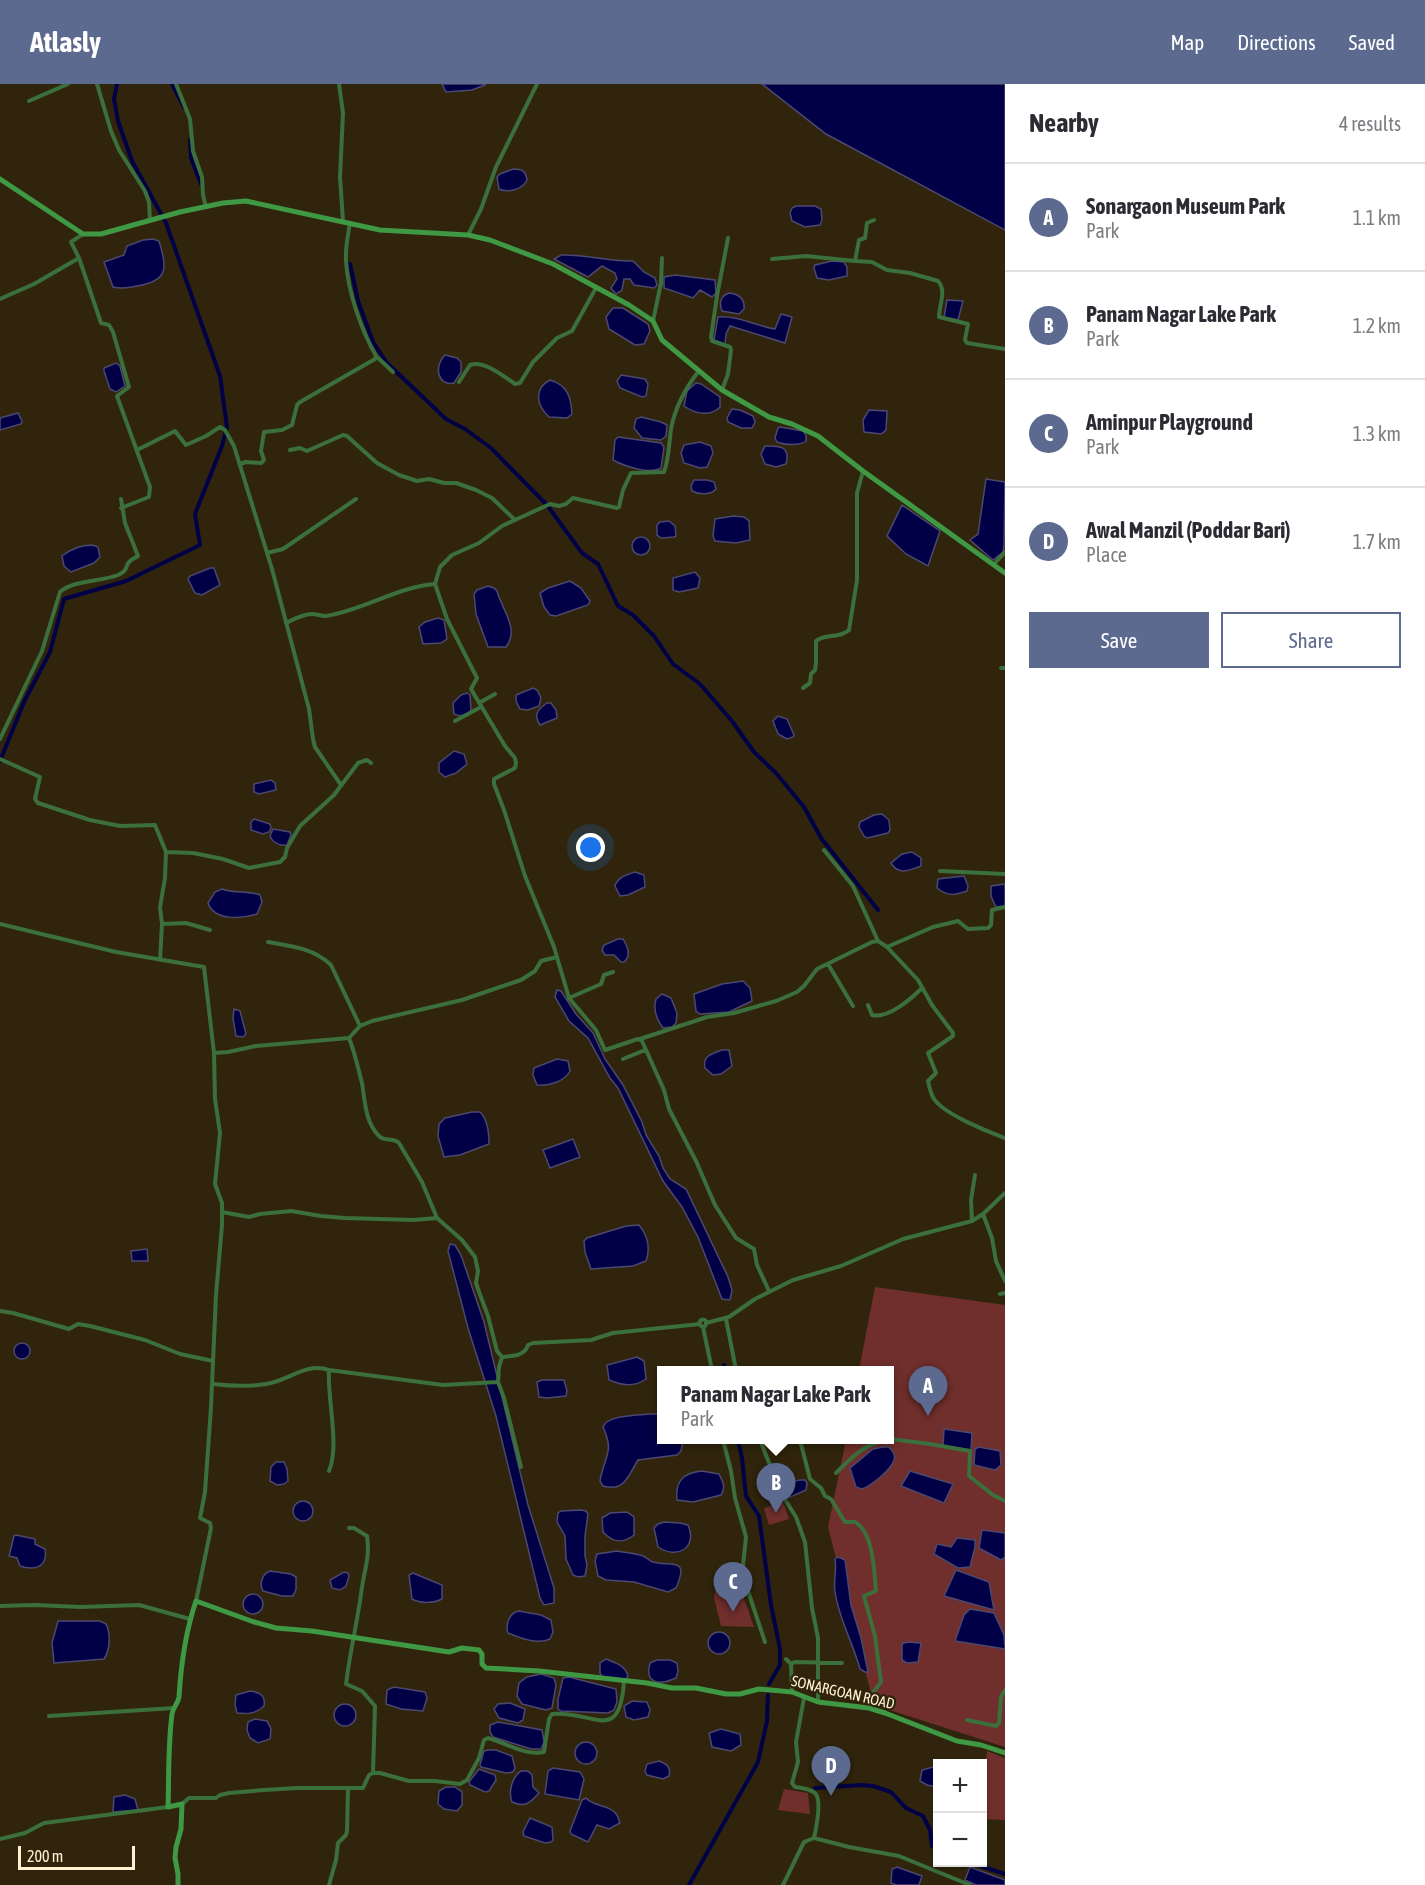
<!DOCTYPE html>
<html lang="en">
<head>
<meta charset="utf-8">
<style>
  :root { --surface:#fff; --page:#f7f7f7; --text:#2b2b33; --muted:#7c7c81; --line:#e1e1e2; --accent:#5b6a8e }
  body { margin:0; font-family:"Asap Condensed",sans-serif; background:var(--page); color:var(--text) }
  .controls { position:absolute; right:18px; bottom:18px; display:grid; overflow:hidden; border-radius:0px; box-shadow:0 2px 4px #0004 }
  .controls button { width:54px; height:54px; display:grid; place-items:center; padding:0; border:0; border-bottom:2px solid var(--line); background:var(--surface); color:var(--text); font:30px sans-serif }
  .scale { position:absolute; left:18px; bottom:15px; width:117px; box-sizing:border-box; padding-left:6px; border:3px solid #fff0d2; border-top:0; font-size:16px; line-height:21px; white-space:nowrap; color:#fff0d2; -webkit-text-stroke:4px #30250c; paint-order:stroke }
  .you { position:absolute; left:591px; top:764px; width:21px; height:21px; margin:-15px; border:4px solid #fff; border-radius:50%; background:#1a73e8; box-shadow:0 0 0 9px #1a73e833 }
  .badge { display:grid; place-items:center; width:39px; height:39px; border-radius:50%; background:var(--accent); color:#fff; font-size:20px; font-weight:700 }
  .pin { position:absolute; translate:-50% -50px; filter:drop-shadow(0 2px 3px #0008) }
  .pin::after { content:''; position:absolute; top:32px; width:21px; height:18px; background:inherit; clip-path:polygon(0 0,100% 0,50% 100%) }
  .popup { position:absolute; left:657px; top:1282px; width:237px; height:78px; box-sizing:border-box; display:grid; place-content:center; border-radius:0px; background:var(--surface); filter:drop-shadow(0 2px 4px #0005); font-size:20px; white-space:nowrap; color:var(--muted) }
  .popup b { font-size:22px; color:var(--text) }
  .popup::after { content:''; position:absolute; left:50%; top:100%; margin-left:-12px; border:12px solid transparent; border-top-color:var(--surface) }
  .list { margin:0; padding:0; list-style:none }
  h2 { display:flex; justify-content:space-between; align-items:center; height:78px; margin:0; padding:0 24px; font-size:26px }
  h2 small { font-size:20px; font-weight:400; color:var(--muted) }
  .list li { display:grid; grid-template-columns:39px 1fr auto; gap:18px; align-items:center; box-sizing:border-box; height:108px; padding:0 24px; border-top:2px solid var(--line) }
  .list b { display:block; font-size:22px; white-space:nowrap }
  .list p { margin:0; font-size:20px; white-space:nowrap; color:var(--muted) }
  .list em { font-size:20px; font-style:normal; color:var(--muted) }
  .actions { display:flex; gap:12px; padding:18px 24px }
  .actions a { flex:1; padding:14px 0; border:2px solid var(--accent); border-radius:0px; text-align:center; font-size:21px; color:var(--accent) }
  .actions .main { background:var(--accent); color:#fff }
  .map { position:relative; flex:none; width:1005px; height:1801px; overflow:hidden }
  header { display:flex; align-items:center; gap:36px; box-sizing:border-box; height:84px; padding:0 30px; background:var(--accent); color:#fff }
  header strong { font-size:28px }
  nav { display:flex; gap:33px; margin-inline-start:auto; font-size:21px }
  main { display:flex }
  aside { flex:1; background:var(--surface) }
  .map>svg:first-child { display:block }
</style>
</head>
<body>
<header>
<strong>Atlasly</strong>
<nav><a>Map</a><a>Directions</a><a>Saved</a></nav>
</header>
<main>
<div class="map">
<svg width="1005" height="1801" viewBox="0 0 1005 1801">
  <rect width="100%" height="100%" fill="#30250c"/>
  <path fill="#702e2c" d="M875 1203 1005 1221V1663L874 1621 828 1443 846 1356H890V1286H859Z
    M783 1418 789 1435 769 1441 764 1424Z
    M738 1497 754 1543 721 1542 714 1514 717 1498Z
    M987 1667 1005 1674V1736L983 1735V1703Z
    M784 1705 808 1709 810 1730 778 1726Z"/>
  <path fill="#010046" stroke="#4d4870" stroke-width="1.5" d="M442 0H485V1L472 6 446 8Z
    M762 0H1005V146L826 50Z
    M513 85C522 85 526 87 527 96 522 106 508 109 499 105L497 93 500 90Z
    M815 122 821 125 822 136 820 141 805 143 792 137 790 129 792 124 796 122Z
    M153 155 159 157C167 184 169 197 137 202 129 204 121 205 113 203L104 178 124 171 127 162 143 156Z
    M561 171C586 170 609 178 633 177L644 188 655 194 657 201 654 204 634 201 630 195H624L622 206 616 210 611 204 617 195 615 189 602 182 588 193 554 175Z
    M832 177 844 178 847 183V192L829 196 817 194 814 184 815 181Z
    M675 191 715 196 716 209 712 213 700 206 693 214 664 204V193Z
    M729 209C739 210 745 215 744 225L739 230 722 227C719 219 720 212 729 209Z
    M947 216 963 217 958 236 944 233Z
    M613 224H623L648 240 650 247 644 260 635 261 609 245 606 233Z
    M781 230 792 233 785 259 730 242 726 250 725 260 714 256 718 233C737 231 756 242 775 245Z
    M445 271 457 274 461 278V288L454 299C437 303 434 281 445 271Z
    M116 279 120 282 125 302 116 308 110 305 104 287V284Z
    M621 291 645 295 648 300 646 312 642 313 620 304 617 297Z
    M550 296C568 301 571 314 572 330L567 334 549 333C537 322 533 305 550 296Z
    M696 299 701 300 720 313V323C711 333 695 330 684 322L687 307Z
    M732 325 740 326 753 332 755 338 752 344H741L728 338 727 334Z
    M869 326 887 327 886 346 881 350 864 348 863 336Z
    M18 329 22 337 21 340 0 346V334Z
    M641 333 661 338 667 341 666 352 661 356 642 354 634 344 636 335Z
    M780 343 803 347 806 351V357C800 362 784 361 777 358L775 354 778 344Z
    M618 353 661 359 664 363 661 384C650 391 624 382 613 376L615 356Z
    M700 358 711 362 713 369 707 383 700 384 684 379 681 369 684 361Z
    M765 362C778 362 791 361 786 380L776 383 765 380 761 370Z
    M986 395 1005 398 1004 462 1003 468 993 476 970 456 978 450Z
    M694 396H707L714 398 716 405C711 411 699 411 692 407L691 402Z
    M902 421 940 447 928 482 906 470 887 452Z
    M734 432 744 433 749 437 750 456 736 459 715 457 713 452 715 435Z
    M669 437 675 442 676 452 674 453 661 454 657 451V441L660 438Z
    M632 462a9 9 0 1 1 18 0a9 9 0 1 1-18 0Z
    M92 461 98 463 100 473 94 479 71 488 64 482 62 472C71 465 82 461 92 461Z
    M210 484H214L220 501 202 511 195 509 188 495 190 492Z
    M695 488 700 494 698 504 679 508 673 506V494Z
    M570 497 581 504 590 517 588 521 556 532 550 531 544 523 540 509 548 504Z
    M488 502 494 504 497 507C502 526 520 545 506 563H488L476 530 474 510 477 506Z
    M438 534 444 536 447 555 441 559 423 560 419 543 425 538Z
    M533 604 537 606 541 614 539 622 528 626 520 625 516 617V611Z
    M467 609 470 611 471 626 469 629 460 632 454 630 453 619 461 611Z
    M547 619H551L556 626 557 634 540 641C533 631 538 625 547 619Z
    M778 632 787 635 794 651 793 653 787 655 778 650 773 637Z
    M454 667 464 670 467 680 456 689 445 693 439 688V679Z
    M271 696 275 699 276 706 259 710 254 708V700Z
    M882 730 889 736 890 746 888 749 867 754 864 752 859 743 860 738 874 731Z
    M254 735 270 740 271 744 269 748 263 750 251 746V738Z
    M273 745 290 748 291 751 287 761C278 762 273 759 270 752Z
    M912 768 921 774V782C909 786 899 792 891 779L902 770Z
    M635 788 644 791 645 803 628 811 620 812 615 802C618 793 626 791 635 788Z
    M964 792 968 802 967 807C955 811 948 813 937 804L938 795Z
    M1005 800V822L996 823 991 812V802Z
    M222 805C235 810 247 806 260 811L262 818 257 830C242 835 214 837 208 819L215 808Z
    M618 855H623C627 862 632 871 624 878H621L614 871H605L602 866 604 861Z
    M743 897 750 904 752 917 729 928 700 930 696 927 694 910 722 900Z
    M557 906 561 907 576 930 593 949 605 975 623 1001 642 1038 646 1051 659 1072 663 1084 670 1095 686 1105 728 1193 732 1206 730 1216 722 1215 698 1153 682 1123 663 1097 618 1004 610 994 588 954 569 937 555 913Z
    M662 910 671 914 677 929 676 939 672 943 663 944C657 936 653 925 656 915Z
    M234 925 240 927 246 950 243 953 236 952 233 934Z
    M722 966H729L732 982 721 990 713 991 705 984C702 972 713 969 722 966Z
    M557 975 568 977 570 987C564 998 549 1002 537 1001L533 991 534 984Z
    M472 1028H480C488 1036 489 1049 489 1060L460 1071 444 1073 438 1052 439 1040 445 1034Z
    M573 1055 580 1073 550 1084 543 1066Z
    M639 1141C648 1152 651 1163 646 1177L633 1182 591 1185 585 1168 584 1157 587 1154 626 1142Z
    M450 1160 455 1161 461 1171 484 1238 528 1421 554 1504V1519L544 1521 540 1514 496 1332 468 1244 448 1167Z
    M147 1165 148 1177H132L131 1167Z
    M14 1267a8 8 0 1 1 16 0a8 8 0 1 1-16 0Z
    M637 1273 644 1277 646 1295C633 1304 622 1301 609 1296L607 1281Z
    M542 1296H564L567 1307 566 1312 547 1314 539 1313 537 1298Z
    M650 1330H662V1356H683L681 1367 677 1371 638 1376C628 1392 625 1408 603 1402L600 1397C604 1372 615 1369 603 1343 607 1331 638 1331 650 1330Z
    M944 1345 972 1349 971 1366 943 1362Z
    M883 1363H889C892 1367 896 1370 894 1376 892 1385 871 1402 862 1405L856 1403 850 1384 873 1365Z
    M979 1363 1000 1367 1001 1381 995 1386 974 1381 975 1365Z
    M276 1378H284L287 1385 288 1397 284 1400 277 1401 270 1397 271 1383Z
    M702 1387 719 1390C723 1398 726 1403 721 1411L693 1418 677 1416C675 1397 683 1389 702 1387Z
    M910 1387 953 1400 944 1419 901 1402Z
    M800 1396H805L807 1399 806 1406 788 1414 785 1410V1401L790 1398Z
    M293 1427a10 10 0 1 1 20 0a10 10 0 1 1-20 0Z
    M581 1426 586 1427 588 1430 585 1452V1472L587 1481 585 1492 578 1493 573 1491 566 1475 565 1452 557 1438 558 1429 561 1427Z
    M627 1428 634 1433V1451C623 1460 612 1458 603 1448L602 1434 610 1429Z
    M664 1438 680 1439 688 1441C698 1464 677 1476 658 1463L654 1444 658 1440Z
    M982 1446 1005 1449V1473L1001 1476 979 1464Z
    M16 1451 35 1455V1460L45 1465C48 1483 35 1487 20 1482L17 1474 9 1472 14 1452Z
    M957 1454 975 1456V1463L970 1483 958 1484 934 1470 937 1460 951 1463Z
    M617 1467C626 1469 637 1469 645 1473 649 1475 649 1477 653 1478 671 1483 690 1472 676 1504L668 1508 634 1498 606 1496 598 1492 595 1477 597 1470Z
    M838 1473 845 1476 851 1521 861 1554 868 1588H865L860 1585C853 1559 839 1535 835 1508 833 1497 837 1487 835 1475Z
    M956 1486 989 1498 994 1526 944 1512Z
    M270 1487 291 1490 296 1493V1505L293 1512H282L263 1507C259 1500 262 1490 270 1487Z
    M344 1488 348 1489 349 1492 346 1502 340 1506 332 1504 330 1496Z
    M413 1489 442 1501V1515C434 1519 421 1520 412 1515L409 1491Z
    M243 1520a10 10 0 1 1 20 0a10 10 0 1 1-20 0Z
    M970 1525 994 1529 1004 1551 1005 1565 955 1557 964 1531Z
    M519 1527 541 1531 551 1536 553 1548 550 1555C538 1561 520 1554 508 1549 505 1540 510 1528 519 1527Z
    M58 1537H100L106 1540C111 1550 110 1566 104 1575L54 1579 52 1559Z
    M708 1559a11 11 0 1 1 22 0a11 11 0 1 1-22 0Z
    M907 1558 921 1559 918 1578 907 1579 902 1576V1560Z
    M606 1575C616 1579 625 1581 628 1592L625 1597 603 1594 600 1589V1579Z
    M670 1576 677 1579 678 1587 676 1594C661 1601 644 1601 650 1579L657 1576Z
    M541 1590 554 1594 556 1601 552 1624 546 1626 522 1620 517 1612 519 1599 527 1593Z
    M569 1593 616 1605 617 1618 614 1626 608 1629 561 1627 558 1625V1615L563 1594Z
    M394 1603 425 1608 427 1614 423 1627 401 1625 386 1620 387 1606Z
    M250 1607C259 1608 266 1611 264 1622 256 1630 247 1630 237 1629L235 1621 236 1611Z
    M632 1617 647 1618 650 1626 648 1633 634 1636 626 1633 624 1622Z
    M510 1619 525 1625 523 1636 518 1639 499 1634 494 1625 498 1620Z
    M334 1631a11 11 0 1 1 22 0a11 11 0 1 1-22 0Z
    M255 1635 267 1637 271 1645 270 1655 258 1659 250 1654 247 1646 248 1638Z
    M498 1638 542 1646 544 1658 541 1665H531L493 1653 490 1648V1641Z
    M721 1645 740 1650 741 1661 731 1667 712 1663 709 1649Z
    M575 1669a11 11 0 1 1 22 0a11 11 0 1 1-22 0Z
    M489 1666H496L512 1672 515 1684 513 1688 506 1689 481 1683 480 1681 484 1667Z
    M659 1677C667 1680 671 1683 669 1692L663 1695 647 1691 645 1687 647 1680Z
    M933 1683 937 1684V1703L927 1701 920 1697 922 1686Z
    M553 1684 580 1688 584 1695 579 1716 545 1710 548 1687Z
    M479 1685 495 1691 496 1696 489 1707 485 1708 470 1701 469 1698Z
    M521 1687H528L532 1691 533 1703 539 1709C530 1719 525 1724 512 1718 508 1708 512 1693 521 1687Z
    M446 1703H455L462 1708V1721L457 1727 444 1725 438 1720 439 1707Z
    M125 1711 135 1715 138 1726 113 1728 114 1713Z
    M586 1714C594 1723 611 1721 617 1731 618 1733 619 1737 620 1739L609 1745 597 1741 588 1758 571 1750 570 1747 582 1716Z
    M530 1734 552 1743 553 1756 551 1758 545 1759 524 1752 523 1748Z
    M897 1783 922 1792 919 1801H896L891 1799 892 1785Z
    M970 1783 1005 1796V1801H976L965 1796Z"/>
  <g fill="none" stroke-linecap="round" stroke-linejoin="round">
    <path stroke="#010046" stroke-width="4" d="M172 0 184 23
      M190 56 191 74 201 100
      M350 180 358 217 373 258 387 279 446 335 465 345 491 364 547 421 582 469 598 480 618 522 633 531 654 552 673 580 700 600 732 637 754 668 776 689 804 723 821 754 878 826
      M0 677 24 618 50 568 64 515 126 497 200 461 195 430 222 362 227 343 220 292 166 139 132 77 118 37 114 15 117 0
      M724 1281 725 1286
      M738 1356 742 1374 746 1412 759 1432 771 1521 780 1565V1581L769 1600
      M815 1704 861 1701 873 1702 891 1708 906 1724 923 1732 930 1746 932 1762 938 1765
      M969 1778 1005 1790
      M689 1801 758 1678 767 1637 768 1611"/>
    <path stroke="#3b6f3c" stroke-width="4" d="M97 0 111 47 119 66 145 107 149 118 150 137
      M176 0 190 35 193 67 202 93 203 111 206 123
      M339 0 343 29 340 93 343 137
      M29 17 68 0
      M83 150 71 158 79 174 101 239 109 241 113 248 129 303 117 312 150 403 149 413 121 424
      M468 151 481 125 496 83 537 0
      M772 175 806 172 855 177 859 156 865 154 867 139 874 136
      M855 177 872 178 887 186 910 189 938 197C947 207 939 221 939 233L968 240 965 256 967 259 1005 265
      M0 215 34 200 79 174
      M653 237 661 199 662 174
      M376 272 393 288
      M459 298 470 281C484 276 503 292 515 300L520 299 533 278 557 254 572 247 596 204
      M722 306 728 290 731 266 730 263 712 257 711 253 717 212 728 154
      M137 366 175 347 186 361 206 352 220 343 225 346 234 362 272 485 309 625 313 655 315 663 341 701
      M290 366 300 364 307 367 343 351 347 352 377 379 399 391 417 397 429 395 444 399H456L476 406 492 414 515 436 550 420 559 422 566 420 573 414 617 424 619 423 623 406 631 389 664 388C669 375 669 359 671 345 675 323 685 305 698 288
      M240 380 246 378 261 379 264 376 261 367 264 348 282 346 292 341 297 321 300 318 375 275 376 272C361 245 348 209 346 177 345 164 348 151 350 139
      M267 469 283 465 356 415
      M994 480 1005 468
      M435 500 440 483 452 471 479 459 502 442 515 436
      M286 539C294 535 303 530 312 530 317 530 321 532 326 532 364 526 397 503 435 500L447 535 477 594 471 605 505 662 515 674 516 679 515 684 494 695V700L504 726 525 792 554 863 569 914 601 900 604 891 613 888
      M1001 584H1005
      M803 604 810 599 811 590 815 586 816 579V557C825 549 839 555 849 546L857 496V409L863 387
      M479 619 495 610
      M455 637 481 623
      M0 655 42 567 60 508C73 496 100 498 118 491 129 486 124 483 130 477 132 475 135 474 138 472L125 439 121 415
      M0 675 40 693 35 715 38 719 90 736 120 742 155 741 166 768 165 794 160 823 162 840 160 876
      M824 766 853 802 878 857
      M166 768 193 769 223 775 249 784 280 778 285 773 287 764 300 742 334 711 358 679 367 676 371 679
      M940 787 1005 790
      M0 840 116 868 204 883 214 969 215 1015 220 1049 215 1100 222 1119V1141L216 1211 211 1323 205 1408 200 1434 210 1439 211 1444 196 1517
      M162 840 186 839 210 846
      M268 858C291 862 313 864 331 881L360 942
      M887 863 918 896 932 921 953 949V952L928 969 936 989 928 997C929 1002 931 1010 934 1015 944 1030 988 1048 1005 1054
      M828 880 853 922
      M569 914 596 946 605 966 638 955 642 957 664 1006 669 1025 696 1077 715 1121 736 1154 754 1165 757 1181 769 1207
      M868 921 872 931C888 935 911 915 922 904
      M349 954C355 969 358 984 362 999 365 1017 365 1038 379 1052 384 1058 393 1053 399 1059L422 1098 437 1134 462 1156 475 1173 478 1187 476 1199 478 1205 488 1232 497 1267 502 1273 499 1283 498 1298 504 1314 521 1383
      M640 955 707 933 734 929 776 917 797 908 804 902 817 885 872 858 878 857 887 863 933 843 958 837 968 845 988 844 991 841 992 826 1005 823
      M214 969 228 968 256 962 349 954 360 942 372 937 462 916 521 896 535 887 541 877 557 873
      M623 975 645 966
      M222 1128 249 1133 260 1130 291 1127 321 1132 345 1134 413 1136 437 1134
      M983 1130 992 1154 996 1177 1005 1197
      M972 1137 971 1116 975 1091
      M1000 1210 1005 1209
      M0 1227 13 1229 69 1245 78 1240 90 1242 145 1256 180 1270 213 1277
      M726 1235 736 1286
      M699.5 1239a3.5 3.5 0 1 1 7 0a3.5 3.5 0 1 1-7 0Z
      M706 1239 729 1233 755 1215 793 1196 841 1182 903 1155 972 1137 983 1130 1005 1109
      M703 1243 712 1286
      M502 1273C512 1272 525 1272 528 1261L533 1259 591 1256 613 1249 700 1240
      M213 1300C230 1302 248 1303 266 1300 289 1297 305 1278 329 1286L443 1301 498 1298
      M890 1355 930 1360 970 1367 969 1392 993 1411 1005 1417
      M723 1356 731 1387 735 1414 746 1453 743 1481 744 1495 765 1558
      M760 1356 781 1409 796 1433 805 1458 812 1524 818 1554V1618
      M800 1356 810 1395 821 1404 825 1412 831 1415 845 1438H855C874 1449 874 1487 876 1507L864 1512 875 1552 881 1598 874 1607 869 1624
      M329 1387C340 1361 327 1315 329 1286
      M836 1389C852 1373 866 1358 890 1356
      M349 1444H354L367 1452C370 1472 365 1484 362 1503 358 1535 350 1567 346 1600L362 1607 375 1622 373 1689
      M0 1522 35 1521 81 1523 139 1521 190 1535
      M786 1575 791 1580 792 1608
      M791 1580 795 1578 842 1579
      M804 1614 796 1658 798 1678 792 1699 795 1703C801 1704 810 1705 815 1709 822 1716 816 1745 814 1754
      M49 1632 174 1624
      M967 1636 996 1642 999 1639 1001 1613 1005 1606
      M182 1720 189 1714H216L220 1711 229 1709 264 1706 297 1704H363L369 1691 373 1689H380L409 1697H435L460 1700 467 1696 479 1674 484 1656 488 1654C506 1659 525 1672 544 1668L549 1635 552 1630C593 1626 620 1662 624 1597
      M0 1755 25 1749 44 1739 168 1723
      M329 1801 336 1776 338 1759 346 1751 347 1747 348 1705
      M783 1801 804 1758 814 1754 849 1763 899 1772 970 1801"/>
    <path stroke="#3f9844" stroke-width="5" d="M0 95 83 150H101L180 128 223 119 246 117 380 146 468 151 490 156 553 180 629 221 653 237 662 256 722 306 769 333 792 340 818 352 863 387 1005 489
      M178 1801V1790L175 1774 176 1763 181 1745 182 1720 168 1723C169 1692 168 1660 172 1630 173 1623 178 1620 179 1613 181 1580 185 1549 196 1517L254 1538 276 1544 312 1547 449 1568 462 1564 479 1566 482 1570V1580L486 1584 539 1587 647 1599 672 1604H696L726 1610H740L759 1605 792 1608 818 1618 869 1624 885 1629 957 1657 981 1661 1005 1669"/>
  </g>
  <g text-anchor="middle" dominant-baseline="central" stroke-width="4.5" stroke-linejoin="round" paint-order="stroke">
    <g font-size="15" fill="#fff0d2" stroke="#30250c">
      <text transform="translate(843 1608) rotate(13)">SONARGOAN ROAD</text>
    </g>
  </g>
</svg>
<div class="controls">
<button>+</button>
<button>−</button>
</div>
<div class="scale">200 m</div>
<div class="you"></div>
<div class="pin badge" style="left:928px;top:1332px">A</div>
<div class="pin badge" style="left:776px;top:1429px">B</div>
<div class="popup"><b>Panam Nagar Lake Park</b>Park</div>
<div class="pin badge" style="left:733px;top:1528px">C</div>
<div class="pin badge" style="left:831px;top:1712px">D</div>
</div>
<aside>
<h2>Nearby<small>4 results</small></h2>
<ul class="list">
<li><span class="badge">A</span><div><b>Sonargaon Museum Park</b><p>Park</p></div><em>1.1 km</em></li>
<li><span class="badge">B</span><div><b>Panam Nagar Lake Park</b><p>Park</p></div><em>1.2 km</em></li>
<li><span class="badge">C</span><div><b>Aminpur Playground</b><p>Park</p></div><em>1.3 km</em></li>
<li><span class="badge">D</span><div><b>Awal Manzil (Poddar Bari)</b><p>Place</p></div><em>1.7 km</em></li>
</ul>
<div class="actions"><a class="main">Save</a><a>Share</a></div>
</aside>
</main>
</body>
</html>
